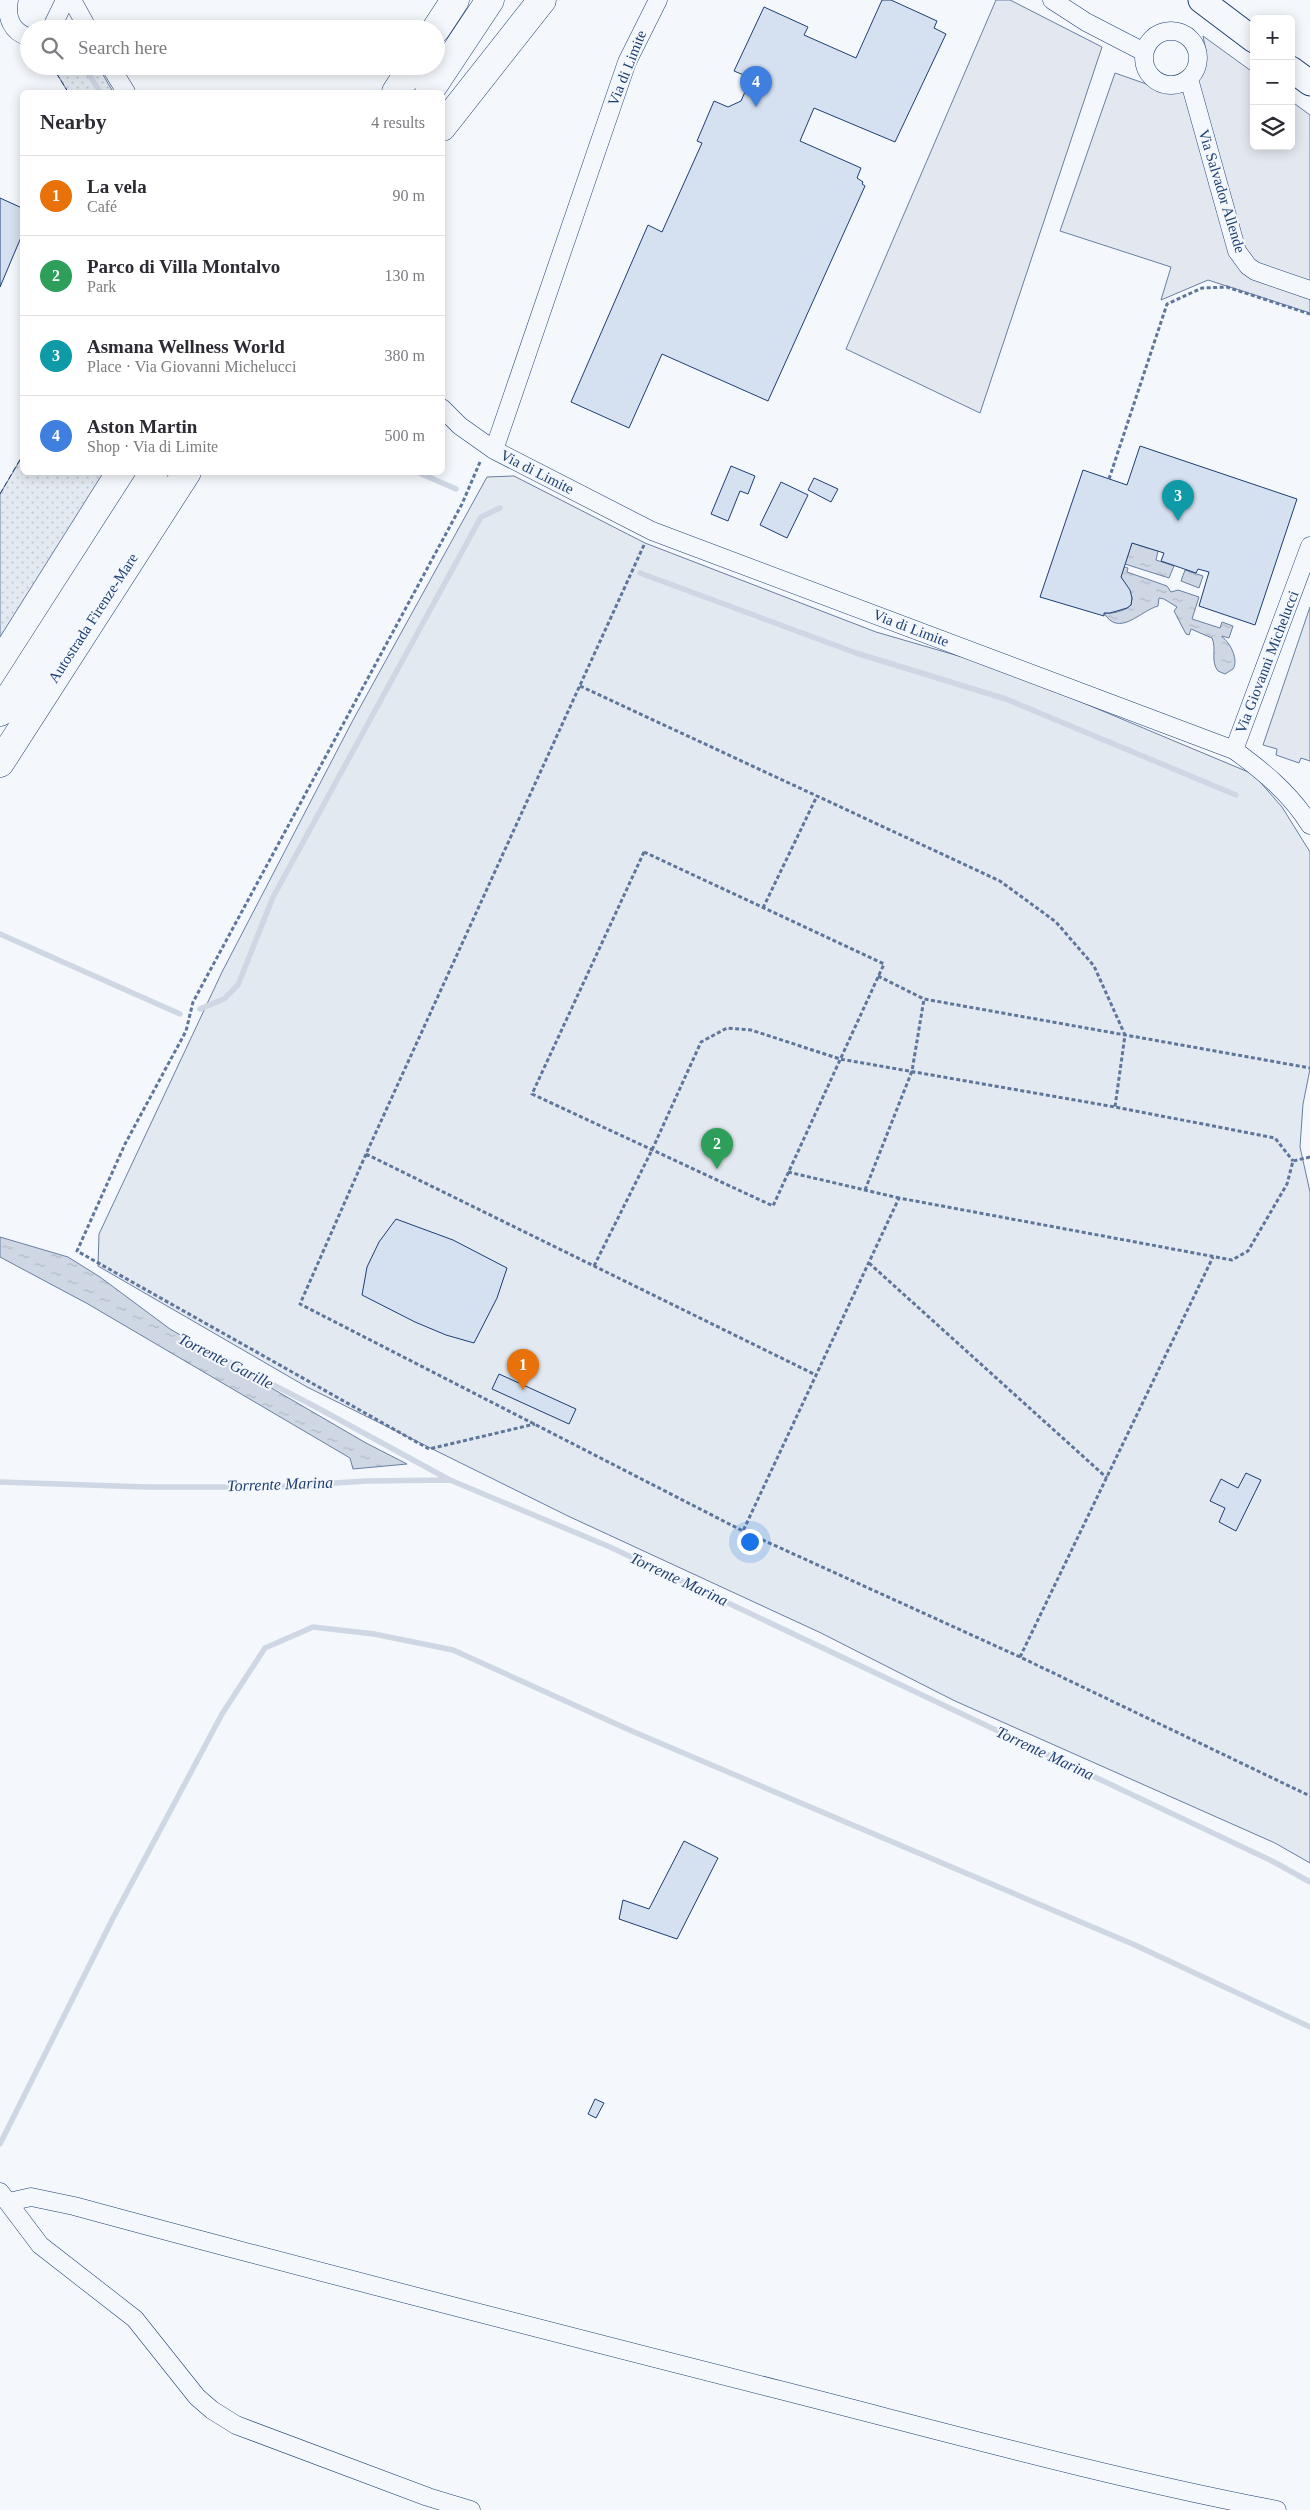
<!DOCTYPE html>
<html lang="en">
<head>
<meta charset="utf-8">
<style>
  :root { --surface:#fff; --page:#f7f7f7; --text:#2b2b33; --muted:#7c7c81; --line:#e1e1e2; --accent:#c62828 }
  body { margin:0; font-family:Georgia,serif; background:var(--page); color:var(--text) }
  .controls { position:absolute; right:15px; top:15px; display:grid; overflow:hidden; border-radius:8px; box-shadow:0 2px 12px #0003 }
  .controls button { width:45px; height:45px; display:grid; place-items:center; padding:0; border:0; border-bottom:1px solid var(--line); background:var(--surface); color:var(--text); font:25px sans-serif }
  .you { position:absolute; left:749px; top:1541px; width:18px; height:18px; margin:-12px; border:4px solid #fff; border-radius:50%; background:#1a73e8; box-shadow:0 0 0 8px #1a73e833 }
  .badge { display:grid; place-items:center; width:32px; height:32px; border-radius:50%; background:var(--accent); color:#fff; font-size:16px; font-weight:700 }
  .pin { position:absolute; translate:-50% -41px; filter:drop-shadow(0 1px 2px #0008) }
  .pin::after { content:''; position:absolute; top:26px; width:18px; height:15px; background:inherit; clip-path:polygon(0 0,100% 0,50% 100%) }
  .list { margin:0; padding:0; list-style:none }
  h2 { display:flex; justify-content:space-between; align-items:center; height:65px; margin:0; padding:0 20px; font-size:21px }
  h2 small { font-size:16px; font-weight:400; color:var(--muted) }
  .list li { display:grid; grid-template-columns:32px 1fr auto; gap:15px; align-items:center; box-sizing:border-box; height:80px; padding:0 20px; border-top:1px solid var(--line) }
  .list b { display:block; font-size:19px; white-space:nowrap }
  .list p { margin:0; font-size:16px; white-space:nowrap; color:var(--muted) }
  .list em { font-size:16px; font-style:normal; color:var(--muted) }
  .icon { flex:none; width:28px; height:28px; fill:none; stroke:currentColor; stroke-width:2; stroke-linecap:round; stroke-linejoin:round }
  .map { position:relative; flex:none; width:1310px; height:2510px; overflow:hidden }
  .search { position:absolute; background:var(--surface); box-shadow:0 2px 12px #0003; left:20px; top:20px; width:425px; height:55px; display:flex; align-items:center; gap:12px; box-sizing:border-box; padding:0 18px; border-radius:28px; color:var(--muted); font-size:19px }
  .panel { position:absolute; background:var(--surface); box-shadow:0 2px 12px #0003; left:20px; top:90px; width:425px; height:385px; border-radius:8px }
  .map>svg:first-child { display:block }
</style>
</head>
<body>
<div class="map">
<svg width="1310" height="2510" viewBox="0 0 1310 2510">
  <defs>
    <pattern id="grass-dots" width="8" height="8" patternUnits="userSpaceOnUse" patternTransform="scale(1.25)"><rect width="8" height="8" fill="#e3e9f0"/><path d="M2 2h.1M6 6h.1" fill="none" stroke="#c2c9d1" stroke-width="1.8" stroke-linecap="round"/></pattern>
    <pattern id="water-ripples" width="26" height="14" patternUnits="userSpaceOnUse" patternTransform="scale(1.25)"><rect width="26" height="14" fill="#cfd7e4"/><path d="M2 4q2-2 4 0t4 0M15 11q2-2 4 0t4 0" fill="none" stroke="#b1bac7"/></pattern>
  </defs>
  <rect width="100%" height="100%" fill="#f4f7fb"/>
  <path fill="url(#grass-dots)" stroke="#687fa3" d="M52 66H98L113 92H68Z
    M22 457V472L103 473 0 637V494Z"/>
  <path fill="#e3e9f0" stroke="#687fa3" d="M514 476 645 543 876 632 1000 668 1253 774 1282 807 1310 852V1069L1303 1104 1300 1147 1310 1192V1863L1275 1843 955 1701 821 1633 568 1516 307 1387 98 1266 99 1234 222 972 353 720 487 477Z"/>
  <path fill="#e3e8f0" stroke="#687fa3" d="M996 0H1010L1102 47 980 413 846 349Z
    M1203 36 1254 73V146H1291V101L1310 115V313L1208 280 1161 300 1171 267 1060 231 1115 73 1169 92 1185 91 1195 84 1204 69 1206 51Z
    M1310 607V761L1301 758 1299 763 1276 755 1277 749 1263 745Z"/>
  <path fill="url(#water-ripples)" stroke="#687fa3" d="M1132 543 1158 551 1156 560 1174 566 1169 578 1125 564Z
    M1124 567 1128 568 1127 572 1167 586 1171 592 1178 590 1199 597 1192 619 1220 628 1222 622 1233 626 1229 638 1222 636V637C1230 642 1239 660 1233 669L1225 674 1218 671C1210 661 1217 649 1212 638L1191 629 1189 635 1186 634 1174 611 1177 607 1164 599 1159 598 1158 606C1140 611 1119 638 1104 613 1113 614 1125 611 1131 605L1132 598 1121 577Z
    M1185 570 1203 576 1199 588 1181 581Z
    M0 1237 68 1257 100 1277 170 1329 366 1443 407 1464 353 1469 350 1458 88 1304 0 1257Z"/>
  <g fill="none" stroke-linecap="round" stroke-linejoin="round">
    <path stroke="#cfd7e4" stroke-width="5.5" d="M84 66 100 92
      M417 472 456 489
      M640 573 856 653 1006 699 1236 795
      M0 934 180 1014
      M200 1009 224 999 238 985 273 897 481 517 500 508
      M216 1355 316 1407 448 1479
      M0 1482 146 1487H273L366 1481 450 1480 610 1547 1274 1862 1310 1882
      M0 2144 112 1920 222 1714 265 1648 313 1627 374 1634 453 1650 634 1732 1135 1945 1310 2027"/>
  </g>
  <path fill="#d5e0f0" stroke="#1d3f73" d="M882 0H891L937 21 934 28 946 34 895 142 814 108 800 141 861 168 857 178 863 182 862 184 865 186 768 401 662 354 629 428 571 402 648 225 662 232 702 143 697 141 714 101 728 107 741 101 751 78 734 71 764 7 808 27 804 35 856 58Z
    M0 198 22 208V235L0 287Z
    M1140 446 1297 499 1255 625 1199 606 1209 572 1198 569 1196 573 1161 561 1164 553 1132 543 1121 577 1130 590 1132 598 1131 605 1127 608 1110 613H1104V616L1040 597 1083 470 1127 485Z
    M731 466 755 476 748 494 740 491 728 521 711 514Z
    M814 478 838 489 831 502 808 490Z
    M781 482 808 495 787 538 760 525Z
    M396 1219 453 1240 507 1268 497 1298 474 1343 446 1335 415 1322 362 1295 367 1267 379 1242Z
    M499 1374 576 1409 569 1424 492 1389Z
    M1246 1473 1261 1480 1236 1531 1219 1522 1225 1508 1210 1501 1221 1479 1238 1488Z
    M684 1841 718 1858 677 1939 619 1919 623 1900 649 1909Z
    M595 2099 604 2103 596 2118 588 2114Z"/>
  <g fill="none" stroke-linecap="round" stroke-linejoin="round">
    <g stroke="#1d3f73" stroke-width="19">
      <path id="street" d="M9 0C6 17 11 32 29 37
        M72 0 88 29
        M1052 0 1086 22 1144 52
        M51 29 65 0
        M1144 58a27 27 0 1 1 54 0a27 27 0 1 1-54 0Z
        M110 66 126 92
        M1189 79 1237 251 1248 266 1255 271 1310 290
        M442 408 460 426 494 450 652 531 1234 750C1263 771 1291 794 1310 825
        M494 450 627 62 658 0
        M1234 750 1310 546
        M0 2192 40 2245 135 2319 197 2397 212 2410 236 2425 428 2497 471 2510
        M9 2202 31 2197 74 2206C309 2270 544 2330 780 2390 945 2432 1110 2478 1277 2510"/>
    </g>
    <g stroke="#1d3f73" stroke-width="27">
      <path id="secondary" d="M1201 0 1254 40
        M1291 69 1310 83"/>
    </g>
    <g stroke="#1d3f73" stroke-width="29">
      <path id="highway" d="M436 29 455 0
        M396 92 413 66
        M429 92 490 0
        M442 127 542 0
        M0 712 154 472
        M0 763 187 472"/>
    </g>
    <path stroke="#5e769c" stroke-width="3" stroke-dasharray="4 2.5" stroke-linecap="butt" d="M480 462 462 504 193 1002 186 1031 125 1144 77 1251 429 1449 535 1424
      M1109 479 1167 304 1202 288 1227 287 1310 314
      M644 545 366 1154 816 1375
      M580 686 1000 881 1056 922 1094 966 1125 1035 1115 1107
      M644 852 884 964 773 1206 532 1094Z
      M763 908 817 796
      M878 976 924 999 1310 1068
      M366 1154 300 1304 743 1531
      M1310 1157 1293 1161 1287 1184 1248 1251 1232 1260 899 1198 743 1531 1020 1657 1310 1796
      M788 1172 899 1198
      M865 1190 912 1071 924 999
      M869 1263 1107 1478
      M594 1266 652 1150 701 1042 727 1028 751 1030 840 1059 1115 1107 1275 1138 1293 1161
      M1020 1657 1213 1257"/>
    <use href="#street" stroke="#f4f7fb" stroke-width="18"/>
    <use href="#secondary" stroke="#f4f7fb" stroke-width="25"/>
    <use href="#highway" stroke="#f4f7fb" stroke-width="28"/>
    <path stroke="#1d3f73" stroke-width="1" stroke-dasharray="6 2.5" stroke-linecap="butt" d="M52 66 68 92
      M0 494 22 456"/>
  </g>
  <g text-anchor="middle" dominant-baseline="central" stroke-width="4" stroke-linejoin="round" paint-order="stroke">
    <g font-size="15" fill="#1d3f73" stroke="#f4f7fb">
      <text transform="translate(627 68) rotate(-68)">Via di Limite</text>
      <text transform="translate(1222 191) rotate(73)">Via Salvador Allende</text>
      <text transform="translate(537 472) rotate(27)">Via di Limite</text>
      <text transform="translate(93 618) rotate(-57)">Autostrada Firenze-Mare</text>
      <text transform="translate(911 628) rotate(21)">Via di Limite</text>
      <text transform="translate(1267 662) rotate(-69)">Via Giovanni Michelucci</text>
    </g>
    <g font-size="16" font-style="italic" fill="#1d3f73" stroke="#f4f7fb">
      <text transform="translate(226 1361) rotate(27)">Torrente Garille</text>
      <text transform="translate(280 1484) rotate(-2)">Torrente Marina</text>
      <text transform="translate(679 1579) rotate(25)">Torrente Marina</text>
      <text transform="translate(1045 1753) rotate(25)">Torrente Marina</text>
    </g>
  </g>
</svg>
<div class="controls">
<button>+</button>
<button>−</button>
<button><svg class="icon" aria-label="layers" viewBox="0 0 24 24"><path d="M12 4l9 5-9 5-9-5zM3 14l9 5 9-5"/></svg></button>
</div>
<div class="you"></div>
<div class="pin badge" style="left:523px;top:1390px;background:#e8710a">1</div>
<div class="pin badge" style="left:717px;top:1169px;background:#2e9e5b">2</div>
<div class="pin badge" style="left:1178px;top:521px;background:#0f9aa8">3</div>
<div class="pin badge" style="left:756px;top:107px;background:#3f7fe0">4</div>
<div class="search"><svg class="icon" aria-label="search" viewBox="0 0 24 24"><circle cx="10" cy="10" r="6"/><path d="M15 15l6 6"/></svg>Search here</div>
<section class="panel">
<h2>Nearby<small>4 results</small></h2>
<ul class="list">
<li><span class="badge" style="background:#e8710a">1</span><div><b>La vela</b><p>Café</p></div><em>90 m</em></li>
<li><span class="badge" style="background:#2e9e5b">2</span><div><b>Parco di Villa Montalvo</b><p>Park</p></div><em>130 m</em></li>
<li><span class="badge" style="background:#0f9aa8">3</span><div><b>Asmana Wellness World</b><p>Place · Via Giovanni Michelucci</p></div><em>380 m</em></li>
<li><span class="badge" style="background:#3f7fe0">4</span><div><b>Aston Martin</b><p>Shop · Via di Limite</p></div><em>500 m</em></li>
</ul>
</section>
</div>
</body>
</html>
